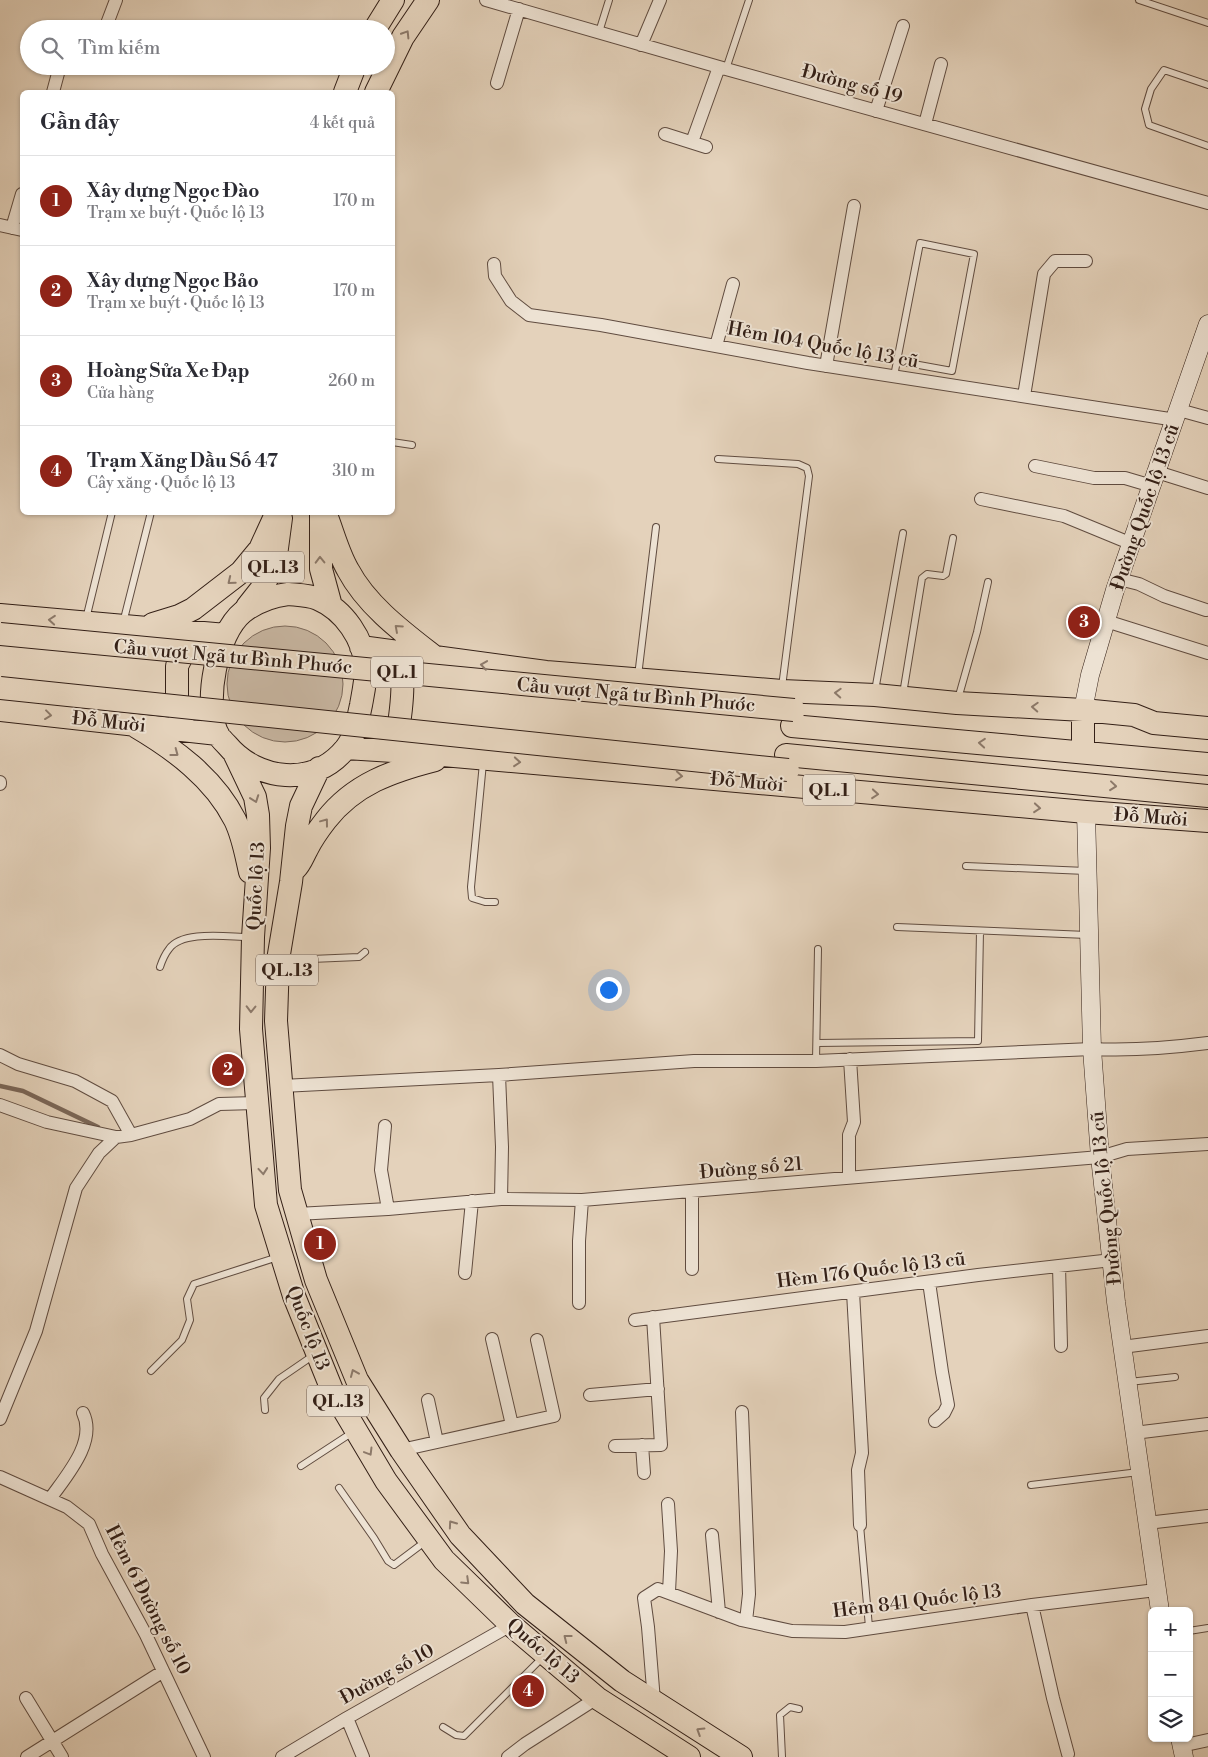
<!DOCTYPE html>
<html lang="vi">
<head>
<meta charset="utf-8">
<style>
  :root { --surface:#fff; --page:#f7f7f7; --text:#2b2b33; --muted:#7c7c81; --line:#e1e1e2; --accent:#8f2418 }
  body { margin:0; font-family:"Libre Bodoni",serif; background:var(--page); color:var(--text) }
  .controls { position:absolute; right:15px; bottom:15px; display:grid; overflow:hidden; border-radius:8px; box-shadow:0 1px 4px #0004 }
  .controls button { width:45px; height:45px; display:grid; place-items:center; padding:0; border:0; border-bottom:1px solid var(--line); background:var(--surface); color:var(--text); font:25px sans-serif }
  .you { position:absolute; left:608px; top:989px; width:18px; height:18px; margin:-12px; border:4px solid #fff; border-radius:50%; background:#1a73e8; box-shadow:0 0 0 8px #1a73e833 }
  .badge { display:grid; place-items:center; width:32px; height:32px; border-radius:50%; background:var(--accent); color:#fff; font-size:16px; font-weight:700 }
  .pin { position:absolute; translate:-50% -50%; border:2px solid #fff; box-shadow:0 1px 5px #0006 }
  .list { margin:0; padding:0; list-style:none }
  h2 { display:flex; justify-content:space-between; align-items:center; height:65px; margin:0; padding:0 20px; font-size:21px }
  h2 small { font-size:16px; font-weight:400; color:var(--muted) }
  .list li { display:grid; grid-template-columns:32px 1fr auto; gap:15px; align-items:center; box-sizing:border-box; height:90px; padding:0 20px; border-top:1px solid var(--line) }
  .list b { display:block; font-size:19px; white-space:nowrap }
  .list p { margin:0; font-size:16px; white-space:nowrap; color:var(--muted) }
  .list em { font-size:16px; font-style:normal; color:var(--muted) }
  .icon { flex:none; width:28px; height:28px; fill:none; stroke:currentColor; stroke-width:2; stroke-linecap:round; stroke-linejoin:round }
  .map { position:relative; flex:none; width:1208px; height:1757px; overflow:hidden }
  .search { position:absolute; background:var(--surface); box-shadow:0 1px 4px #0004; left:20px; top:20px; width:375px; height:55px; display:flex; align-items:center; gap:12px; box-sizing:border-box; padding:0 18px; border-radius:28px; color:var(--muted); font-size:19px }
  .panel { position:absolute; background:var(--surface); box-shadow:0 1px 4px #0004; left:20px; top:90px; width:375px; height:425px; border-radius:8px }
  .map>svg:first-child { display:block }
</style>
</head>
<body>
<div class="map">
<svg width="1208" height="1757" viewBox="0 0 1208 1757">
  <rect width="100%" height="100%" fill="#e4d2bb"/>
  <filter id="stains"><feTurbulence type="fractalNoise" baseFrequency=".004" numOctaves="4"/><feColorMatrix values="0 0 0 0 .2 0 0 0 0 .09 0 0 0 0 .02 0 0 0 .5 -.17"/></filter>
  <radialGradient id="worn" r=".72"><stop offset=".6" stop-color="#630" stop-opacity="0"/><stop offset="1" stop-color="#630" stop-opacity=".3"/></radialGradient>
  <path fill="#c6b49f" stroke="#7d6a5b" d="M227 684a58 58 0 1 1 116 0a58 58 0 1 1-116 0Z"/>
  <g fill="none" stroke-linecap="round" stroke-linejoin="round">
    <path stroke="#7a6658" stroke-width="4.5" d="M0 1086 23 1091 98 1127"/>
    <g stroke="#604c40" stroke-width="8">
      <path id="lane" d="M1139 0 1208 23
        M599 32 609 0
        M726 69 749 0
        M1208 85 1164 70 1151 89 1145 109 1149 125 1208 146
        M894 376 897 361 920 243 974 254 952 371 897 361
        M392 442 412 445
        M718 459 798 464 807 468 809 476 782 687
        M86 619 112 512
        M123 623 151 512
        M638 676 656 527
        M875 691 903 533
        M903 694 922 578 927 574 943 576 946 574 953 538
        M958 699 977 632 988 582
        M483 763 471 887 472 898 485 902H495
        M966 866 1086 871
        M897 927 1087 935
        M287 960 359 957 365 952
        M160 967C162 961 165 954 169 949 182 930 228 937 249 937
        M817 1043 978 1041 980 931
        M816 1061 818 949
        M151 1371 182 1340 190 1320 187 1299 194 1284 278 1257
        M1129 1382 1175 1377
        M265 1410 264 1398 279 1379 314 1355
        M301 1466 353 1432
        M1031 1485 1139 1472
        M339 1488 374 1538 388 1561 394 1565 426 1541
        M860 1525 869 1627
        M1189 1631 1208 1628
        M443 1727 456 1735 464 1736 543 1657
        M782 1757 780 1715 790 1707 799 1709"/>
    </g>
    <g stroke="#604c40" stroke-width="14">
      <path id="street" d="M486 0 726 69 1208 203
        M105 29 116 0
        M641 45 660 0
        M497 83 519 9
        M53 92 60 66
        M876 111 903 26
        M925 124 941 64
        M665 134 706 147
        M692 142 719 67
        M0 225 22 230
        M12 228 22 194
        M494 264 495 276 511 301 529 315 601 325 808 363 1176 420
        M716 346 733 284
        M826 366 854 206
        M1024 396 1044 274 1055 261H1086
        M1179 410 1208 418
        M1035 466 1094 478H1125L1152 486
        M1157 472 1208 488
        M981 499 1064 516 1132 544
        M1119 579 1139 584 1164 596 1206 610
        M1106 621 1208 653
        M0 782V784
        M0 1055 18 1064 75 1081 112 1101 131 1135
        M499 1075 502 1147 501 1199
        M282 1086 499 1075 694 1061H816L1092 1049C1131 1051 1169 1048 1208 1043
        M0 1105 47 1122 116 1137 131 1135 190 1119 219 1104 257 1103
        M385 1126 381 1170 388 1209
        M849 1178V1135L854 1122 850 1059
        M692 1192V1269
        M297 1214 388 1209 501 1199 582 1200 1100 1157 1127 1149 1208 1144
        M1059 1266 1061 1346
        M465 1273 472 1201
        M929 1282 942 1372 948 1405 944 1413 935 1421
        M853 1292 862 1453 858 1470 860 1525
        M579 1303V1241L582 1200
        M635 1320 978 1275 1112 1260
        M492 1339 512 1425
        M1122 1347 1208 1336
        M590 1395 658 1389
        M428 1400 437 1442
        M742 1412 749 1594 746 1621
        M0 1419 36 1331 76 1188 99 1153 116 1137
        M1134 1433 1208 1424
        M642 1445 644 1473
        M615 1446 661 1445 653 1317
        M401 1450 554 1416 537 1340
        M0 1477 67 1507 89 1524 102 1554 146 1635 204 1757
        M50 1499C66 1476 97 1442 83 1413
        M668 1504 671 1551 669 1592
        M1147 1523 1208 1516
        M712 1535 719 1612
        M1032 1605 1053 1698 1068 1754
        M26 1698 62 1757
        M654 1701 648 1627 644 1598 658 1589 741 1620 792 1631 845 1632 1032 1605 1156 1590
        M347 1718 363 1757
        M1181 1746 1208 1740
        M27 1757 162 1672
        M282 1757 347 1718 511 1625
        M508 1757 525 1744 597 1698"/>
    </g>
    <g stroke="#342017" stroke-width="19">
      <path id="secondary" d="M1083 710 1090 675 1115 590 1208 324
        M1086 812 1092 1049 1100 1157 1116 1302 1160 1611
        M1180 1738 1184 1757"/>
    </g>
    <g stroke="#342017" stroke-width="24">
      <path id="highway" d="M375 29 393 0
        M345 92 355 66
        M376 92 403 37 428 0
        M321 512V569L331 606
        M325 512C333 532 338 553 348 570 367 606 404 633 436 658
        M288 594C298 595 309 595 318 599 344 610 364 639 366 668 366 680 363 694 361 705 358 719 355 737 346 748 314 788 257 781 227 745 224 742 219 737 217 733 204 702 216 634 243 612 256 602 272 596 288 594Z
        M247 607 262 588 275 563 281 518
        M0 615 226 635
        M153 624 179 616 193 609 241 572 260 549 277 512
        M361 647 546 672 782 691 875 695 957 703 1083 710 1134 715 1154 723 1208 728
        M392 655C395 660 399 666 401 672 405 686 399 733 394 747
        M0 710 218 734
        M183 724 177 704V666L192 636
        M135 726C174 749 214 778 235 820 243 836 246 855 250 872
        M792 726 1208 764
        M346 748 409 752 1086 812 1208 821
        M1083 752V710
        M235 755 255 797 258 815 259 848 253 937 251 1029 266 1205 294 1296 332 1390 386 1481 444 1560 511 1625 597 1698 689 1757
        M786 755 1208 796
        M319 768 301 806 297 826 291 882 278 960 276 1021 290 1190 316 1280 357 1380 401 1450 460 1535 525 1604 622 1681 741 1757
        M295 869C301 863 303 856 307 849 312 839 319 829 326 820 354 784 392 771 435 760"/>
    </g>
    <use href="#lane" stroke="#ede2d3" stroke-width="6"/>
    <use href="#street" stroke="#ede2d3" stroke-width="12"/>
    <use href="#secondary" stroke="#ede2d3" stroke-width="18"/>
    <use href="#highway" stroke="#e4d2bb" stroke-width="22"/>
    <g stroke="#342017" stroke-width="24" stroke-linecap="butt">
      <path id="highway-bridge" d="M0 634 794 710
        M0 688 788 770"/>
    </g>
    <use href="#highway-bridge" stroke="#e4d2bb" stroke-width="22"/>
  </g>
  <defs><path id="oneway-chevron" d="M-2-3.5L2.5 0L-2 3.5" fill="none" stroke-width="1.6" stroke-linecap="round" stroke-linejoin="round" transform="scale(1.25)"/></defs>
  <g stroke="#8c7969">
    <use href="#oneway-chevron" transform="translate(406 34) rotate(-58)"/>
    <use href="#oneway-chevron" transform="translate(320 560) rotate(-91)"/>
    <use href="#oneway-chevron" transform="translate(231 581) rotate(141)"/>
    <use href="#oneway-chevron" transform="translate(52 620) rotate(-175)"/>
    <use href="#oneway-chevron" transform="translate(398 628) rotate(-138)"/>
    <use href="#oneway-chevron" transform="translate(484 665) rotate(-172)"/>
    <use href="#oneway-chevron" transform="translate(838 693) rotate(-177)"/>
    <use href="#oneway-chevron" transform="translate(1035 707) rotate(-177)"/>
    <use href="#oneway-chevron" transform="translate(48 715) rotate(7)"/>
    <use href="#oneway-chevron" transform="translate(982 743) rotate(-175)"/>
    <use href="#oneway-chevron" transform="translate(175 753) rotate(37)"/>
    <use href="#oneway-chevron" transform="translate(517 762) rotate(5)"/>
    <use href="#oneway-chevron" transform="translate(679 776) rotate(5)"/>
    <use href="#oneway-chevron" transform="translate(1113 786) rotate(6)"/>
    <use href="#oneway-chevron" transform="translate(875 794) rotate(5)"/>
    <use href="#oneway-chevron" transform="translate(255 799) rotate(70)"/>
    <use href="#oneway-chevron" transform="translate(1037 808) rotate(5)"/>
    <use href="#oneway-chevron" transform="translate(325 822) rotate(-53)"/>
    <use href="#oneway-chevron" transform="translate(251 1009) rotate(91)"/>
    <use href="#oneway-chevron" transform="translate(263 1171) rotate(85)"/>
    <use href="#oneway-chevron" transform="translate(354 1373) rotate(-113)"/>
    <use href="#oneway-chevron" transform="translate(369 1452) rotate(59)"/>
    <use href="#oneway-chevron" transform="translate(452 1524) rotate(-125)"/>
    <use href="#oneway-chevron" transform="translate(466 1581) rotate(44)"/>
    <use href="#oneway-chevron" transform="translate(567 1638) rotate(-142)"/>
    <use href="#oneway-chevron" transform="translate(700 1731) rotate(-148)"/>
  </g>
  <g text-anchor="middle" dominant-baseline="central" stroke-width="4" stroke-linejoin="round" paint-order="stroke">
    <g fill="#ede2d3" stroke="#6c5a4f" stroke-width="1">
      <rect x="242" y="551.5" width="62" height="31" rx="4"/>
      <rect x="371" y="656.5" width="52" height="31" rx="4"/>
      <rect x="803" y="774.5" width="52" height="31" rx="4"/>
      <rect x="256" y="954.5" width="62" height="31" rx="4"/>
      <rect x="307" y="1385.5" width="62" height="31" rx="4"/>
    </g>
    <g font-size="18" font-weight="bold" fill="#342017">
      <text x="273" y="567">QL.13</text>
      <text x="397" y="672">QL.1</text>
      <text x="829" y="790">QL.1</text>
      <text x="287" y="970">QL.13</text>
      <text x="338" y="1401">QL.13</text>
    </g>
    <g font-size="19" fill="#342017" stroke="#ede2d3">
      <text transform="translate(852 84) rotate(15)">Đường số 19</text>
      <text transform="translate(823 345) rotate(10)">Hẻm 104 Quốc lộ 13 cũ</text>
      <text transform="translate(1145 507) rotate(-71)">Đường Quốc lộ 13 cũ</text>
      <text transform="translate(233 657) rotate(5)">Cầu vượt Ngã tư Bình Phước</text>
      <text transform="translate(636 695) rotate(5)">Cầu vượt Ngã tư Bình Phước</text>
      <text transform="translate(109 722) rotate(6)">Đỗ Mười</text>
      <text transform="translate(747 782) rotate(5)">Đỗ Mười</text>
      <text transform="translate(1151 817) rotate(4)">Đỗ Mười</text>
      <text transform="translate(256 886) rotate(-87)">Quốc lộ 13</text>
      <text transform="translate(751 1168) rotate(-5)">Đường số 21</text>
      <text transform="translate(1106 1198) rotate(-96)">Đường Quốc lộ 13 cũ</text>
      <text transform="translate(871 1270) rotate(-7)">Hèm 176 Quốc lộ 13 cũ</text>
      <text transform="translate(308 1328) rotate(69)">Quốc lộ 13</text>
      <text transform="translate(148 1600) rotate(63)">Hẻm 6 Đường số 10</text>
      <text transform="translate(917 1601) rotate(-7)">Hẻm 841 Quốc lộ 13</text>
      <text transform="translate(543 1651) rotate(41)">Quốc lộ 13</text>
      <text transform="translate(387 1674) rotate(-29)">Đường số 10</text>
    </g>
  </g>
  <rect width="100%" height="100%" filter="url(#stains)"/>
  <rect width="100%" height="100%" fill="url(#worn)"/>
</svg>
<div class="controls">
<button>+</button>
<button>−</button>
<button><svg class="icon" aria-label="layers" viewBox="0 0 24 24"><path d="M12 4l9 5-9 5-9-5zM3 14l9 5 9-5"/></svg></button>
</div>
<div class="you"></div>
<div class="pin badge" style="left:320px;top:1244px">1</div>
<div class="pin badge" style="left:228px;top:1070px">2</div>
<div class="pin badge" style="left:1084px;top:622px">3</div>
<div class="pin badge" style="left:528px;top:1691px">4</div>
<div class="search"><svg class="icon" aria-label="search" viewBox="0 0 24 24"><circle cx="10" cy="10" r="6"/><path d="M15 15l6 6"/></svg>Tìm kiếm</div>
<section class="panel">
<h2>Gần đây<small>4 kết quả</small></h2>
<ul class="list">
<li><span class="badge">1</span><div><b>Xây dựng Ngọc Đào</b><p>Trạm xe buýt · Quốc lộ 13</p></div><em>170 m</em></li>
<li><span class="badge">2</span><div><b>Xây dựng Ngọc Bảo</b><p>Trạm xe buýt · Quốc lộ 13</p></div><em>170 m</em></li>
<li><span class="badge">3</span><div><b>Hoàng Sửa Xe Đạp</b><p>Cửa hàng</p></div><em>260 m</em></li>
<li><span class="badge">4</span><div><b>Trạm Xăng Dầu Số 47</b><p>Cây xăng · Quốc lộ 13</p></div><em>310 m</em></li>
</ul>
</section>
</div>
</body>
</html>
